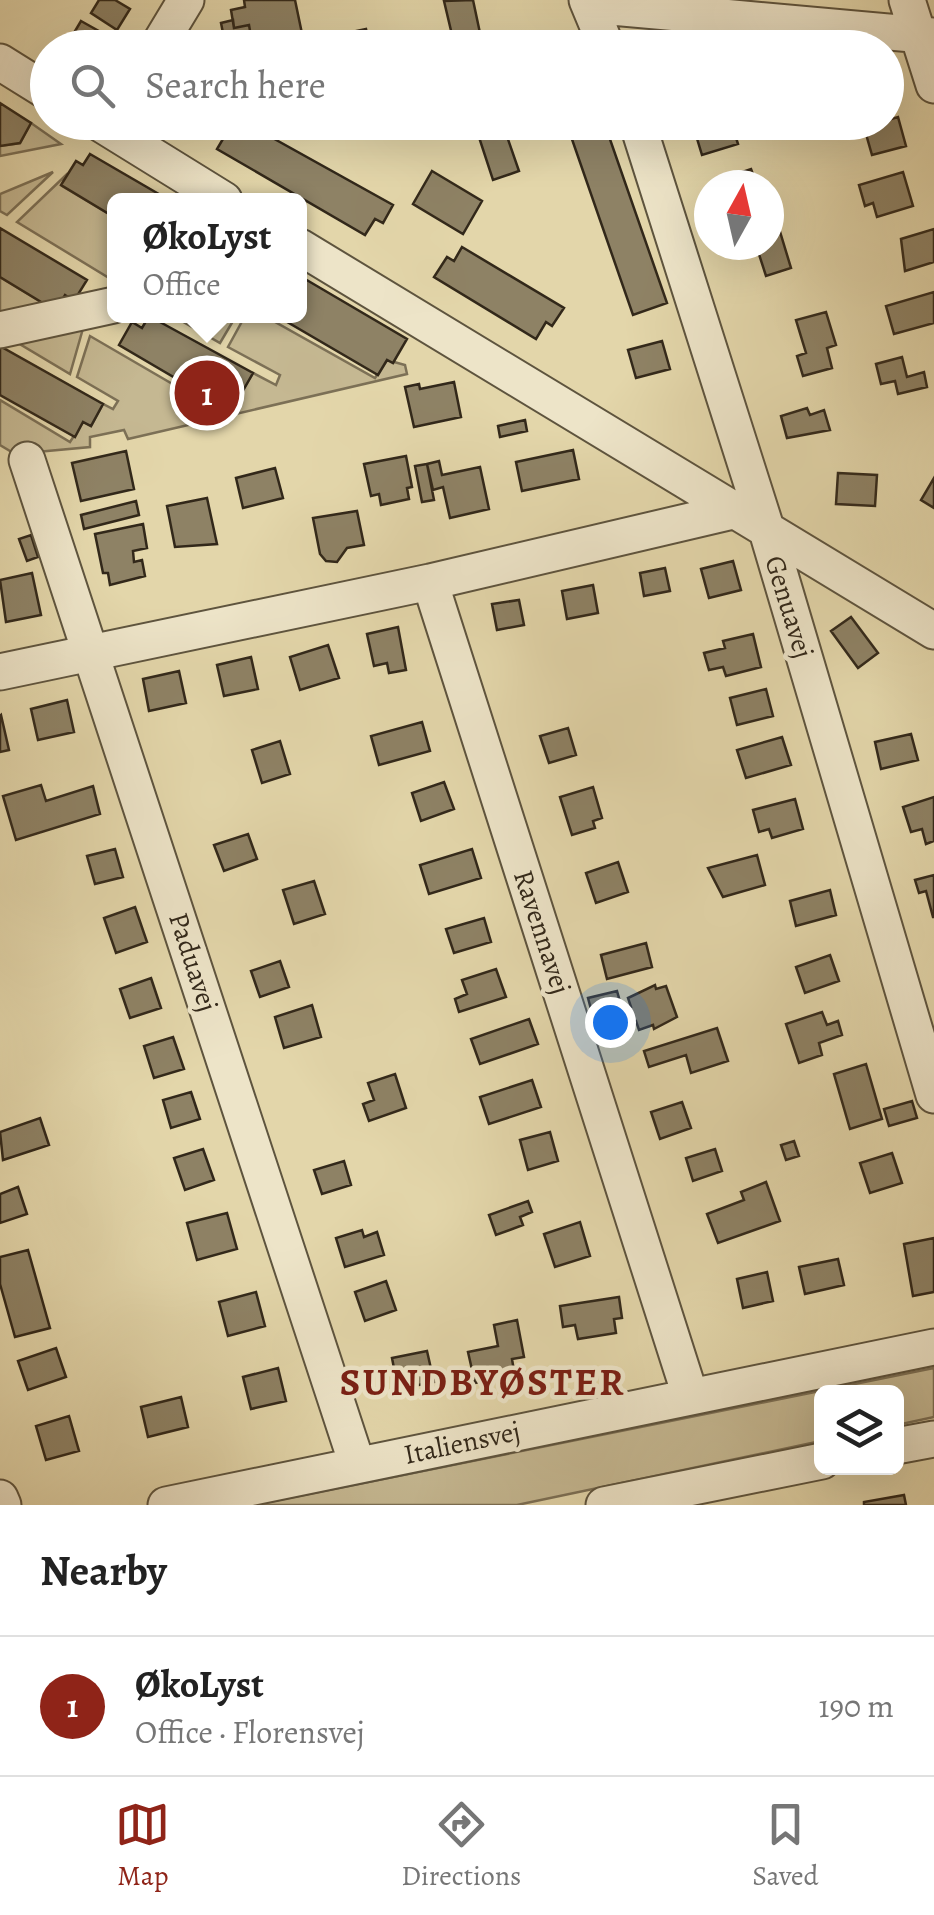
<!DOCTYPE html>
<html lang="en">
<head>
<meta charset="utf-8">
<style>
  :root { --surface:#fff; --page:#f2f2f2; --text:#222; --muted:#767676; --line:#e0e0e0; --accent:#8f2418 }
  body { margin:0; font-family:Alegreya,serif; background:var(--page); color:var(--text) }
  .controls { position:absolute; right:30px; bottom:30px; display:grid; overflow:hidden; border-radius:15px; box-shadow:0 10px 40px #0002 }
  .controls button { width:90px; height:90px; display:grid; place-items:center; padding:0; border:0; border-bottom:2px solid var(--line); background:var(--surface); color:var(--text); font:50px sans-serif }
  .compass { position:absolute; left:694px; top:170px; width:90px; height:90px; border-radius:50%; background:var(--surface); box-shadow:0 10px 40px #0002; rotate:8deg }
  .you { position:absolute; left:610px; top:1022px; width:35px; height:35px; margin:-25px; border:8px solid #fff; border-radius:50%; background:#1a73e8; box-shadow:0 0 0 15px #1a73e833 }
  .badge { display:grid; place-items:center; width:65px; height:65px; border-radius:50%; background:var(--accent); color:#fff; font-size:32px; font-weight:700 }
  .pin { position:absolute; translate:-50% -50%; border:5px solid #fff; box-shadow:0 2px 10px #0006 }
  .popup { position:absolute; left:107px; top:193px; width:200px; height:130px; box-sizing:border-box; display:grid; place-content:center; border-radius:15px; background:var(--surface); filter:drop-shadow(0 2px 8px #0005); font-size:32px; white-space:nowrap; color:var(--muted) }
  .popup b { font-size:38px; color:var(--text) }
  .popup::after { content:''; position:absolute; left:50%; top:100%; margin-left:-20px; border:20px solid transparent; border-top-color:var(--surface) }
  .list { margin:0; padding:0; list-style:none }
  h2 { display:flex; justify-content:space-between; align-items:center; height:130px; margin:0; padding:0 40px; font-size:42px }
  h2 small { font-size:32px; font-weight:400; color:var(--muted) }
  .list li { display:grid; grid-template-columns:65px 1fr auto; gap:30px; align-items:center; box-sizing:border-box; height:140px; padding:0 40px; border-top:2px solid var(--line) }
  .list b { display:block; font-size:38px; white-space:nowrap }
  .list p { margin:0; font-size:32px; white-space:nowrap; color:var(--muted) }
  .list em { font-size:32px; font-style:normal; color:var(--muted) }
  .icon { flex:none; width:55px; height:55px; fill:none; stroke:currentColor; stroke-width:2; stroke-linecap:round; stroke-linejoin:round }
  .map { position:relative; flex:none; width:934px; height:1505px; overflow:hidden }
  .search { position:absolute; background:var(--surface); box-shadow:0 10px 40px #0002; left:30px; right:30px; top:30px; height:110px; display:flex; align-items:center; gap:25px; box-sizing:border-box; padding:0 35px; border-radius:55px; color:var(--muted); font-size:38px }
  .sheet { height:270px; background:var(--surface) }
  nav { display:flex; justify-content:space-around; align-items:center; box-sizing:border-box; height:140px; border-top:2px solid var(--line); background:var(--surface); font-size:28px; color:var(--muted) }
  nav a { display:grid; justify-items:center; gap:5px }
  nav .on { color:var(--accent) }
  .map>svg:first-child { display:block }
</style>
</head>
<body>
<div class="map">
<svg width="934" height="1505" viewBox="0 0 934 1505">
  <rect width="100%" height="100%" fill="#e3d6aa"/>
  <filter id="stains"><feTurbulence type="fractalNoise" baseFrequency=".002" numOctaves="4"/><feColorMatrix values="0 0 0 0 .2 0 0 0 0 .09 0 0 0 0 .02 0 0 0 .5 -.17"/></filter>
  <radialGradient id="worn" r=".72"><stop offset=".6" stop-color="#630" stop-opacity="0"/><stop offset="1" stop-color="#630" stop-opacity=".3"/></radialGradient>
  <path fill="#c5b892" stroke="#7c7056" stroke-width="2.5" d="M31 123 61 144 0 156V146L20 143Z
    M53 172 7 215 0 211V194Z
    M65 176 62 186 114 217V281L17 222Z
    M0 277 56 311 0 321Z
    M173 316H236L220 343Z
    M245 316H272L270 319 375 378 387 360 405 365 407 374 128 439 124 430 90 437V447L15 454 0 445V400L70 442 83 422 91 426 103 404 113 409 118 401 77 377 90 336 219 411 233 389 241 393 253 373 276 385 280 375 228 347Z
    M84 325 70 374 13 340Z
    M934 1368V1417L897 1425 896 1392H822L821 1441 517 1505H254Z"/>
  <path fill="#8e8265" stroke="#32281a" stroke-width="2.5" d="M99 0H115L130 9 117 30 91 13Z
    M244 0H295L305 48H253L249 25 234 28 231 10 245 7Z
    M473 0 480 33 453 39 444 1Z
    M233 20 234 28 249 25 253 48H226L221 23Z
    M81 21 122 44 120 48H65Z
    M366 29 370 48H305L304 42Z
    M0 103 31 123 20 143 0 146Z
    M898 117 906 146 872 155 864 127Z
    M244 122 393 205 383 223 375 219 365 235 217 149 230 127 238 131Z
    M474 122H502L519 171 493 180Z
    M566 122H604L667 303 633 315Z
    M692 122H731L738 144 702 155Z
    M90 154 169 200H114V217L61 185 76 161 83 165Z
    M751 169 757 185H713L712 182Z
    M432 171 482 201 463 234 413 204Z
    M903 172 913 206 877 217 873 203 865 206 859 185Z
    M778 225 791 268 766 276 756 245H769V228Z
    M0 228 87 280 74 301 65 295 56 311 0 277Z
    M934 229V262L905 271 901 239Z
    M462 247 564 308 552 326 546 322 536 339 434 277 447 257 454 261Z
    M305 279 407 339 393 363 387 360 378 375 277 316H300V289Z
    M934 292V323L894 334 886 306Z
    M826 312 836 345 827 348 832 368 803 376 797 356 806 353 796 320Z
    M149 316 253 373 241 394 233 389 223 406 119 345 132 322 142 328Z
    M662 341 670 369 636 378 628 350Z
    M0 346 103 404 91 426 83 422 75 437 0 395Z
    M902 357 907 377 924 372 927 387 898 394 895 381 881 384 876 364Z
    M454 382 461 417 414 427 405 387 419 384 420 389Z
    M807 408 810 415 824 410 830 430 787 438 781 416Z
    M525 420 527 431 500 437 498 426Z
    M573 450 579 479 522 491 516 462Z
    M126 451 134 489 81 501 72 463Z
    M406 456 412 487 407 488 409 499 381 505 379 494 371 496 364 464Z
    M439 461 442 475 480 467 489 509 450 518 443 487 433 490 427 464Z
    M427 464 434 500 422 502 415 466Z
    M275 468 283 498 243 508 236 478Z
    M838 473 877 475 875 506 836 504Z
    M934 478V508L921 500Z
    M207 498 217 544 175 547 167 506Z
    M136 501 139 515 84 529 81 515Z
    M357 511 364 545 347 548 337 562 326 561 320 554 313 518Z
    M143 524 147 548 133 551 134 562 142 560 145 576 110 585 108 573H103L95 534Z
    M31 535 38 557 27 561 19 539Z
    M733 561 741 590 709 598 701 569Z
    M665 568 670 591 644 596 640 573Z
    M32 573 41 615 6 622 0 580Z
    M593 585 598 613 567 619 562 591Z
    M519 600 524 625 497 630 492 604Z
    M851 617 878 653 858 668 831 631Z
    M398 627 406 670 389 673 387 663 374 666 367 634Z
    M753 634 761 667 726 676 723 667 709 670 704 653 725 648 723 641Z
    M328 645 339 678 300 690 290 657Z
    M251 657 258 689 224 696 217 665Z
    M179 671 186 703 149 711 143 679Z
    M766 689 773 716 737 725 730 698Z
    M67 700 74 732 38 740 31 709Z
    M1 715 9 750 0 752V716Z
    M422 722 430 751 379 765 371 736Z
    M568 728 576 755 549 763 540 736Z
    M911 734 918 760 881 769 875 742Z
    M782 737 791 765 746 778 737 750Z
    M280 741 290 774 262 783 252 750Z
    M444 782 454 809 421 821 412 793Z
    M41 785 46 801 93 786 100 814 16 840 3 796Z
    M593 787 602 818 593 821 595 828 572 835 560 797Z
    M934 797V841L926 844 922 829 911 832 903 807Z
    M795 799 803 829 772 838 769 829 759 832 753 810Z
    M248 834 257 859 224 871 214 845Z
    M115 849 123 877 95 884 87 856Z
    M472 849 481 878 429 894 420 865Z
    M757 855 765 885 723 897 708 868Z
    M618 862 628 892 596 903 586 873Z
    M934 875V917H933L926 891 919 893 915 880Z
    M314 881 325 914 294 924 283 890Z
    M830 890 836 915 796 926 790 901Z
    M135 907 147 942 116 953 104 918Z
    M484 918 491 942 454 953 446 929Z
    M646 943 652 967 607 979 601 955Z
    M830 955 839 981 805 993 796 967Z
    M280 961 289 987 260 997 251 971Z
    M496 969 506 997 459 1012 455 999 467 994 462 980Z
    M151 978 161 1008 130 1018 120 989Z
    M655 985 656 989 666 986 677 1017 654 1029 653 1025 639 1030 636 1021 615 1028 611 1014 631 1007 628 998Z
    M617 991 621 1005 592 1013 588 998Z
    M312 1005 321 1037 284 1048 275 1017Z
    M822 1012 827 1025 838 1021 842 1035 819 1043 822 1055 799 1063 786 1024Z
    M529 1019 538 1044 480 1064 471 1039Z
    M717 1028 728 1061 691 1073 686 1055 649 1067 644 1051Z
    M173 1037 184 1069 154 1078 144 1046Z
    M866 1064 882 1119 850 1129 834 1074Z
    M395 1074 406 1108 369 1121 363 1104 374 1100 368 1083Z
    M532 1080 541 1107 489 1124 480 1097Z
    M191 1092 200 1119 171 1128 163 1100Z
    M912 1101 917 1118 889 1126 884 1109Z
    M682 1102 691 1128 660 1139 651 1112Z
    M40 1118 49 1145 3 1160 0 1132Z
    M550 1132 558 1161 528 1170 520 1140Z
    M794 1141 799 1156 786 1160 781 1145Z
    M203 1149 214 1180 185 1190 174 1158Z
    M715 1149 722 1171 693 1181 686 1158Z
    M892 1153 902 1183 870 1193 860 1163Z
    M344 1161 351 1185 322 1194 314 1170Z
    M766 1182 780 1221 718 1243 707 1214 744 1200 741 1192Z
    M18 1187 27 1214 0 1223V1194Z
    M528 1201 532 1212 520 1217 523 1225 496 1235 489 1215Z
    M227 1213 237 1249 197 1260 187 1223Z
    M580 1222 590 1256 555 1267 544 1234Z
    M362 1230 364 1237 377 1232 384 1255 345 1267 336 1238Z
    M934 1238V1292L913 1296 904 1244Z
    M28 1250 50 1328 15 1337 0 1284V1257Z
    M838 1259 844 1285 805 1294 799 1267Z
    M767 1272 773 1301 743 1308 737 1279Z
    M386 1281 396 1310 365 1321 355 1292Z
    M256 1292 265 1326 228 1336 219 1302Z
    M619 1297 622 1318 614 1319 616 1333 578 1339 575 1325 563 1327 560 1306Z
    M517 1320 524 1357 512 1359 514 1371 508 1376 475 1383 468 1352 498 1346 494 1325Z
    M56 1348 66 1377 28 1390 18 1361Z
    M427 1351 434 1382 398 1389 392 1358Z
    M278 1368 286 1401 251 1409 243 1377Z
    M181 1397 188 1427 148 1437 141 1407Z
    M69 1416 79 1451 46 1460 36 1426Z
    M904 1495 906 1505H864V1502Z"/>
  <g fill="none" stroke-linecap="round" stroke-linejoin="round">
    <g stroke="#5e543e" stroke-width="39">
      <path id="minor" d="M587 0 607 48
        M907 0 934 85
        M589 5 934 36
        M157 48 186 0
        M0 62 48 92
        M98 122 224 200
        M637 122 767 531 934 1095
        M300 247 934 631
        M0 330 114 305
        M27 460 357 1464
        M430 582 690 1395
        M0 672 430 582 737 510
        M896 1446 934 1439
        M0 1498 3 1505
        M166 1505 934 1347
        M604 1505 822 1461"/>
    </g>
    <use href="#minor" stroke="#ede4c8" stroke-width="35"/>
  </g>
  <g text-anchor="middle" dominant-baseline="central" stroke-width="9" stroke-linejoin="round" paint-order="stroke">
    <g font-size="28" fill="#32281a" stroke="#ede4c8">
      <text transform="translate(789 607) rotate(73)">Genuavej</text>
      <text transform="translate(542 932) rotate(72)">Ravennavej</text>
      <text transform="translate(193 962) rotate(72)">Paduavej</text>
      <text transform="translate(462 1443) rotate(-12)">Italiensvej</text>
    </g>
    <g font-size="38" font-weight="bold" letter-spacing="2.5" fill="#7a1f14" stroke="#ede4c8">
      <text x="483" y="1382">SUNDBYØSTER</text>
    </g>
  </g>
  <rect width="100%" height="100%" filter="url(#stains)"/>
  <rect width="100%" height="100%" fill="url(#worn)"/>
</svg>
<div class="controls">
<button><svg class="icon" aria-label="layers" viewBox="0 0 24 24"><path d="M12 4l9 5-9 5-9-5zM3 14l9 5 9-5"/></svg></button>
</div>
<svg class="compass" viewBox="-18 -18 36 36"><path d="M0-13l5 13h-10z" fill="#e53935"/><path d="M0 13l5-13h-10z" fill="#767676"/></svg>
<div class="you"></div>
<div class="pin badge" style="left:207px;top:393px">1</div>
<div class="popup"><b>ØkoLyst</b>Office</div>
<div class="search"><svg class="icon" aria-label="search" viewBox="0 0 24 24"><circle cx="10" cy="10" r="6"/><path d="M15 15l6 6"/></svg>Search here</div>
</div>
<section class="sheet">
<h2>Nearby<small></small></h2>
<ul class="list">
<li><span class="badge">1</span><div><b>ØkoLyst</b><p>Office · Florensvej</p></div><em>190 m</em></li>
</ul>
</section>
<nav>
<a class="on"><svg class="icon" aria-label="map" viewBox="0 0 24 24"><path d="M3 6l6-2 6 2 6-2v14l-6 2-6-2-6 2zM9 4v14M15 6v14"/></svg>Map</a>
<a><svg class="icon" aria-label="directions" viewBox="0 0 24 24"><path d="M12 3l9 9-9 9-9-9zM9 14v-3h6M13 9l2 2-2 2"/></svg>Directions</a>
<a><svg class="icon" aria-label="saved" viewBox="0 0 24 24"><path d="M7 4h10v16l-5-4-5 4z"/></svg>Saved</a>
</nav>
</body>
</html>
